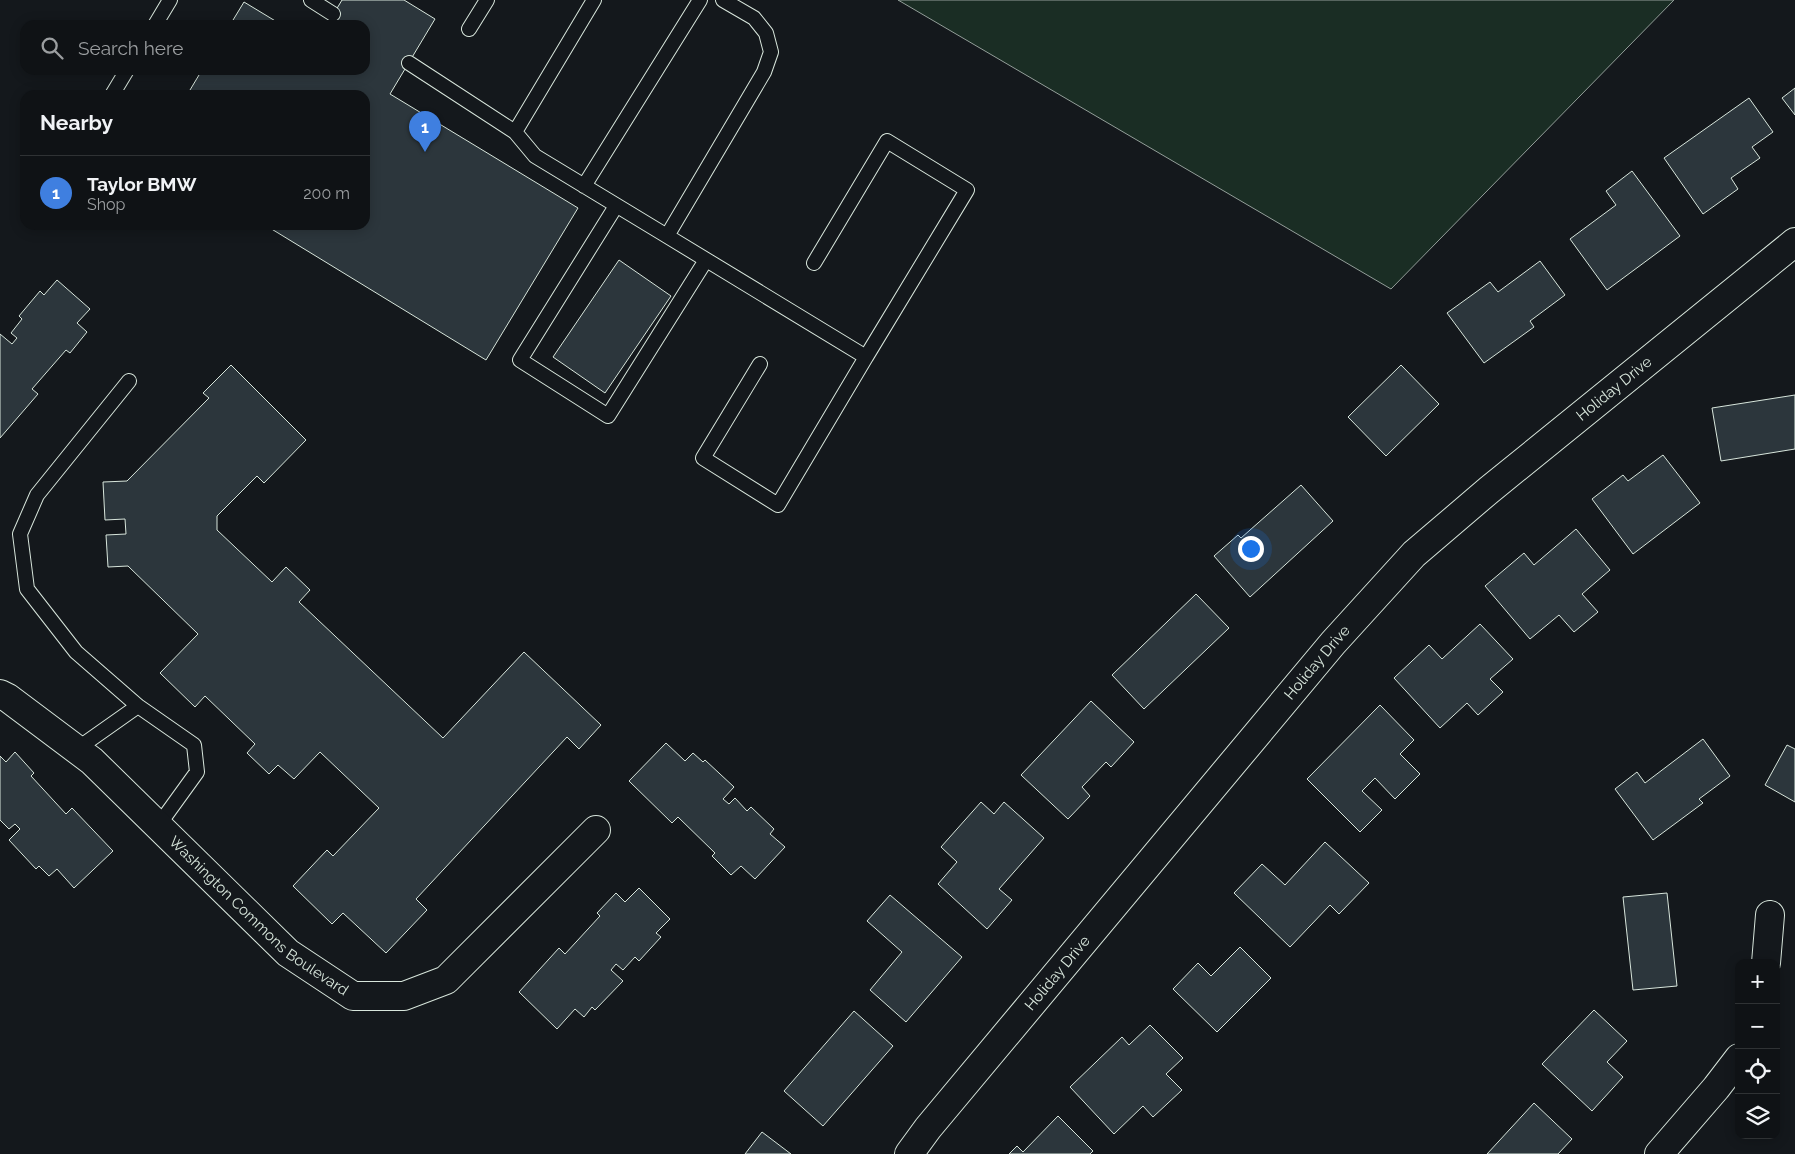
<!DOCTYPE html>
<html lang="en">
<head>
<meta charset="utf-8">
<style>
  :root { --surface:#0f1215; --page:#1d2022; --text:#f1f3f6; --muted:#9b9ea0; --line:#2f3234; --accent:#ffb74d }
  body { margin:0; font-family:Raleway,sans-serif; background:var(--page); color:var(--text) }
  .controls { position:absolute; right:15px; bottom:15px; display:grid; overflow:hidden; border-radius:10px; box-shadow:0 2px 12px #0003 }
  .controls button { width:45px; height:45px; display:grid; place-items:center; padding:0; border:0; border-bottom:1px solid var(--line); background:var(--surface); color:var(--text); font:25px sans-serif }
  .you { position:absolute; left:1250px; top:548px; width:18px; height:18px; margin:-12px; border:4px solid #fff; border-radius:50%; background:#1a73e8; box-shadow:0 0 0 8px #1a73e833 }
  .badge { display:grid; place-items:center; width:32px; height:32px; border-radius:50%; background:var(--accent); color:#fff; font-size:16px; font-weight:700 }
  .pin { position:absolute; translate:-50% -41px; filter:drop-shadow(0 1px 2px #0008) }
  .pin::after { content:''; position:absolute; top:26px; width:18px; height:15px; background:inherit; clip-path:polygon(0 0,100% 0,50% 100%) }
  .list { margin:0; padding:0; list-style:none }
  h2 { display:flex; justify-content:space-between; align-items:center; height:65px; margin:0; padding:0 20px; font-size:21px }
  h2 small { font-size:16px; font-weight:400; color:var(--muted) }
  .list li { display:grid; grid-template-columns:32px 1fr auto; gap:15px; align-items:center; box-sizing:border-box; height:75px; padding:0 20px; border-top:1px solid var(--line) }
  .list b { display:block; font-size:19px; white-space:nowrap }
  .list p { margin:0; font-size:16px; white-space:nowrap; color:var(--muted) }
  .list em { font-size:16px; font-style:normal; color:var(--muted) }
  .icon { flex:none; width:28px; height:28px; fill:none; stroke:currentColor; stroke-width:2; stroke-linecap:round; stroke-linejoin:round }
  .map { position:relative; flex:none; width:1795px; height:1154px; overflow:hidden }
  .search { position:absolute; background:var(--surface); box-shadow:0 2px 12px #0003; left:20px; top:20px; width:350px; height:55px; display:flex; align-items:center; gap:12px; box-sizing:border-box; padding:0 18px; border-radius:15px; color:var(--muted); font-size:19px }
  .panel { position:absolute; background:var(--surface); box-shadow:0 2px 12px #0003; left:20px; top:90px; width:350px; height:140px; border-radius:15px }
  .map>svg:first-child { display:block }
</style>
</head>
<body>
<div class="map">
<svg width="1795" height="1154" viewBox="0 0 1795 1154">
  <rect width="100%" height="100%" fill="#14181c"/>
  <path fill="#1a2d24" stroke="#939e99" d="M898 0H1674L1391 289Z"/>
  <path fill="#2c363c" stroke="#d8e6dc" d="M342 0H404L435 19 390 94 578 208 486 360 265 225H365V95H187L202 70H365V25H327Z
    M244 2 282 25H230Z
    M1795 88V115L1782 98Z
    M1749 98 1773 132 1752 147 1760 158 1731 178 1738 189 1703 214 1664 158Z
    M1632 171 1680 236 1607 290 1570 239 1616 205 1606 191Z
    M619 260 671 296 605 393 553 357Z
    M1540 261 1565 295 1530 321 1534 327 1484 363 1447 313 1490 282 1498 292Z
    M57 280 90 309 77 323 87 332 70 353 66 350 32 389 38 394 0 438V334L12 344 17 338 11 333 22 319 19 316 40 291 44 295Z
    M231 365 306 440 264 483 257 476 217 516V530L272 582 286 567 310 590 299 602 443 738 524 652 601 725 579 749 567 737 416 899 427 910 386 953 343 913 332 924 293 886 327 850 333 856 379 808 320 752 294 779 278 765 269 774 247 753 255 744 205 696 195 707 160 673 198 634 128 566 108 567 106 535 126 534 125 519 105 520 103 482 127 481 209 398 203 393Z
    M1401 365 1439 404 1386 456 1348 417Z
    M1795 395V449L1721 461 1712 408Z
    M1663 455 1700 503 1633 554 1592 499 1623 475 1628 481Z
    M1301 485 1333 521 1250 597 1214 556 1238 535 1241 538Z
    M1576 529 1610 570 1582 594 1598 612 1574 632 1559 615 1530 639 1485 586 1524 553 1534 565Z
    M1196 594 1229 628 1144 709 1112 675Z
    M1480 624 1513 659 1490 679 1503 692 1478 715 1467 703 1440 728 1394 678 1429 645 1442 659Z
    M1091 701 1134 742 1111 767 1106 762 1082 787 1090 796 1068 819 1021 775Z
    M1380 705 1414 740 1400 754 1420 774 1395 799 1375 778 1362 791 1382 810 1360 832 1307 779Z
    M1703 739 1730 776 1699 799 1703 803 1653 840 1615 789 1637 772 1645 783Z
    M666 743 685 761 693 753 703 762 705 760 734 787 723 799 729 804 735 798 747 811 751 807 774 829 770 834 785 847 755 879 741 866 731 875 712 856 715 853 678 817 672 823 629 781Z
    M1787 745 1795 749V802L1765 785Z
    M15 752 34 773 31 776 66 814 72 808 113 851 74 888 57 869 49 876 39 866 36 869 9 840 20 829 15 824 9 829 0 820V756L6 762Z
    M981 802 994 814 1004 802 1044 838 999 889 1012 900 987 929 938 884 957 862 941 847Z
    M1325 842 1369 883 1339 914 1330 905 1290 947 1234 893 1262 864 1285 885Z
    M639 888 670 919 656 933 661 937 639 961 635 957 623 970 616 964 611 970 623 981 595 1010 592 1007 584 1017 575 1009 557 1029 519 992 559 948 565 954 600 916 597 913 616 893 625 902Z
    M1667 893 1677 986 1633 990 1623 897Z
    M890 895 962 957 906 1022 870 990 902 952 867 921Z
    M1240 947 1271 978 1217 1032 1173 989 1198 963 1211 976Z
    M1594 1010 1627 1041 1607 1062 1623 1077 1592 1111 1542 1064Z
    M854 1011 893 1046 823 1126 784 1091Z
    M1150 1025 1183 1058 1166 1074 1182 1090 1153 1117 1143 1106 1114 1134 1070 1087 1122 1037 1129 1045Z
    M1534 1103 1572 1139 1558 1154H1487Z
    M1058 1116 1093 1151 1090 1154H1009L1017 1146 1023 1152Z
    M762 1132 791 1154H745Z"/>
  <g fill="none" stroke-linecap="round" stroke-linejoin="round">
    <g stroke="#d8e6dc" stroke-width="16">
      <path id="lane" d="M311 0 333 14
        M594 0 515 132 535 156 667 236
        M723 0 754 18 766 33 771 52 764 72 667 236 866 357 967 190 887 141 814 263
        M155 25 170 0
        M469 29 487 0
        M409 63 515 132
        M112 95 127 70
        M584 186 700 0
        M616 206 520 360 608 416 706 260
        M760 364 703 458 778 505 866 357
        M129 381 37 495 20 534 27 589 76 652 138 706 194 745 197 772 158 826
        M77 749 138 706"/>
    </g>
    <g stroke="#d8e6dc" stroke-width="30">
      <g id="street">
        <path id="s1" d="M0 694 8 698 92 761 288 953 353 996H404L446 980 596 830"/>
        <path d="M1766 963 1770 915"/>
        <path id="s2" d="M909 1154 928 1128 1333 643 1414 554 1489 490 1795 242"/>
        <path d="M1659 1154 1716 1088 1739 1058"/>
      </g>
    </g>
    <use href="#lane" stroke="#14181c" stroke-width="14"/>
    <use href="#street" stroke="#14181c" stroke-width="28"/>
  </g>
  <g text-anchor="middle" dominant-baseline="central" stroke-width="4" stroke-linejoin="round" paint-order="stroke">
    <g font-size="15" fill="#d8e6dc" stroke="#14181c">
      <text stroke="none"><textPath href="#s2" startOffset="1044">Holiday Drive</textPath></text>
      <text stroke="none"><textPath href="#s2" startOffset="639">Holiday Drive</textPath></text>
      <text stroke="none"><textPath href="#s1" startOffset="342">Washington Commons Boulevard</textPath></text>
      <text stroke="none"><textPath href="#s2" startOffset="234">Holiday Drive</textPath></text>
    </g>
  </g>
</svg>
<div class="controls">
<button>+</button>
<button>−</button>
<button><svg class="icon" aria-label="locate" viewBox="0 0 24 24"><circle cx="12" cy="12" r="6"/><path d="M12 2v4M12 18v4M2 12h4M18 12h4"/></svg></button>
<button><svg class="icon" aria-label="layers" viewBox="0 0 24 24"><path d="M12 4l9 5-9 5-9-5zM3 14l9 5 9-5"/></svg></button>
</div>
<div class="you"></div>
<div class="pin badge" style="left:425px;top:152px;background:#3f7fe0">1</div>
<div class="search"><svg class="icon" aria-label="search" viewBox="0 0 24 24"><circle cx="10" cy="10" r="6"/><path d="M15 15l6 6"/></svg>Search here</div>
<section class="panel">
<h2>Nearby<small></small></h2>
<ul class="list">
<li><span class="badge" style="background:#3f7fe0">1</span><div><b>Taylor BMW</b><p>Shop</p></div><em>200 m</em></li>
</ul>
</section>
</div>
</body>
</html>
